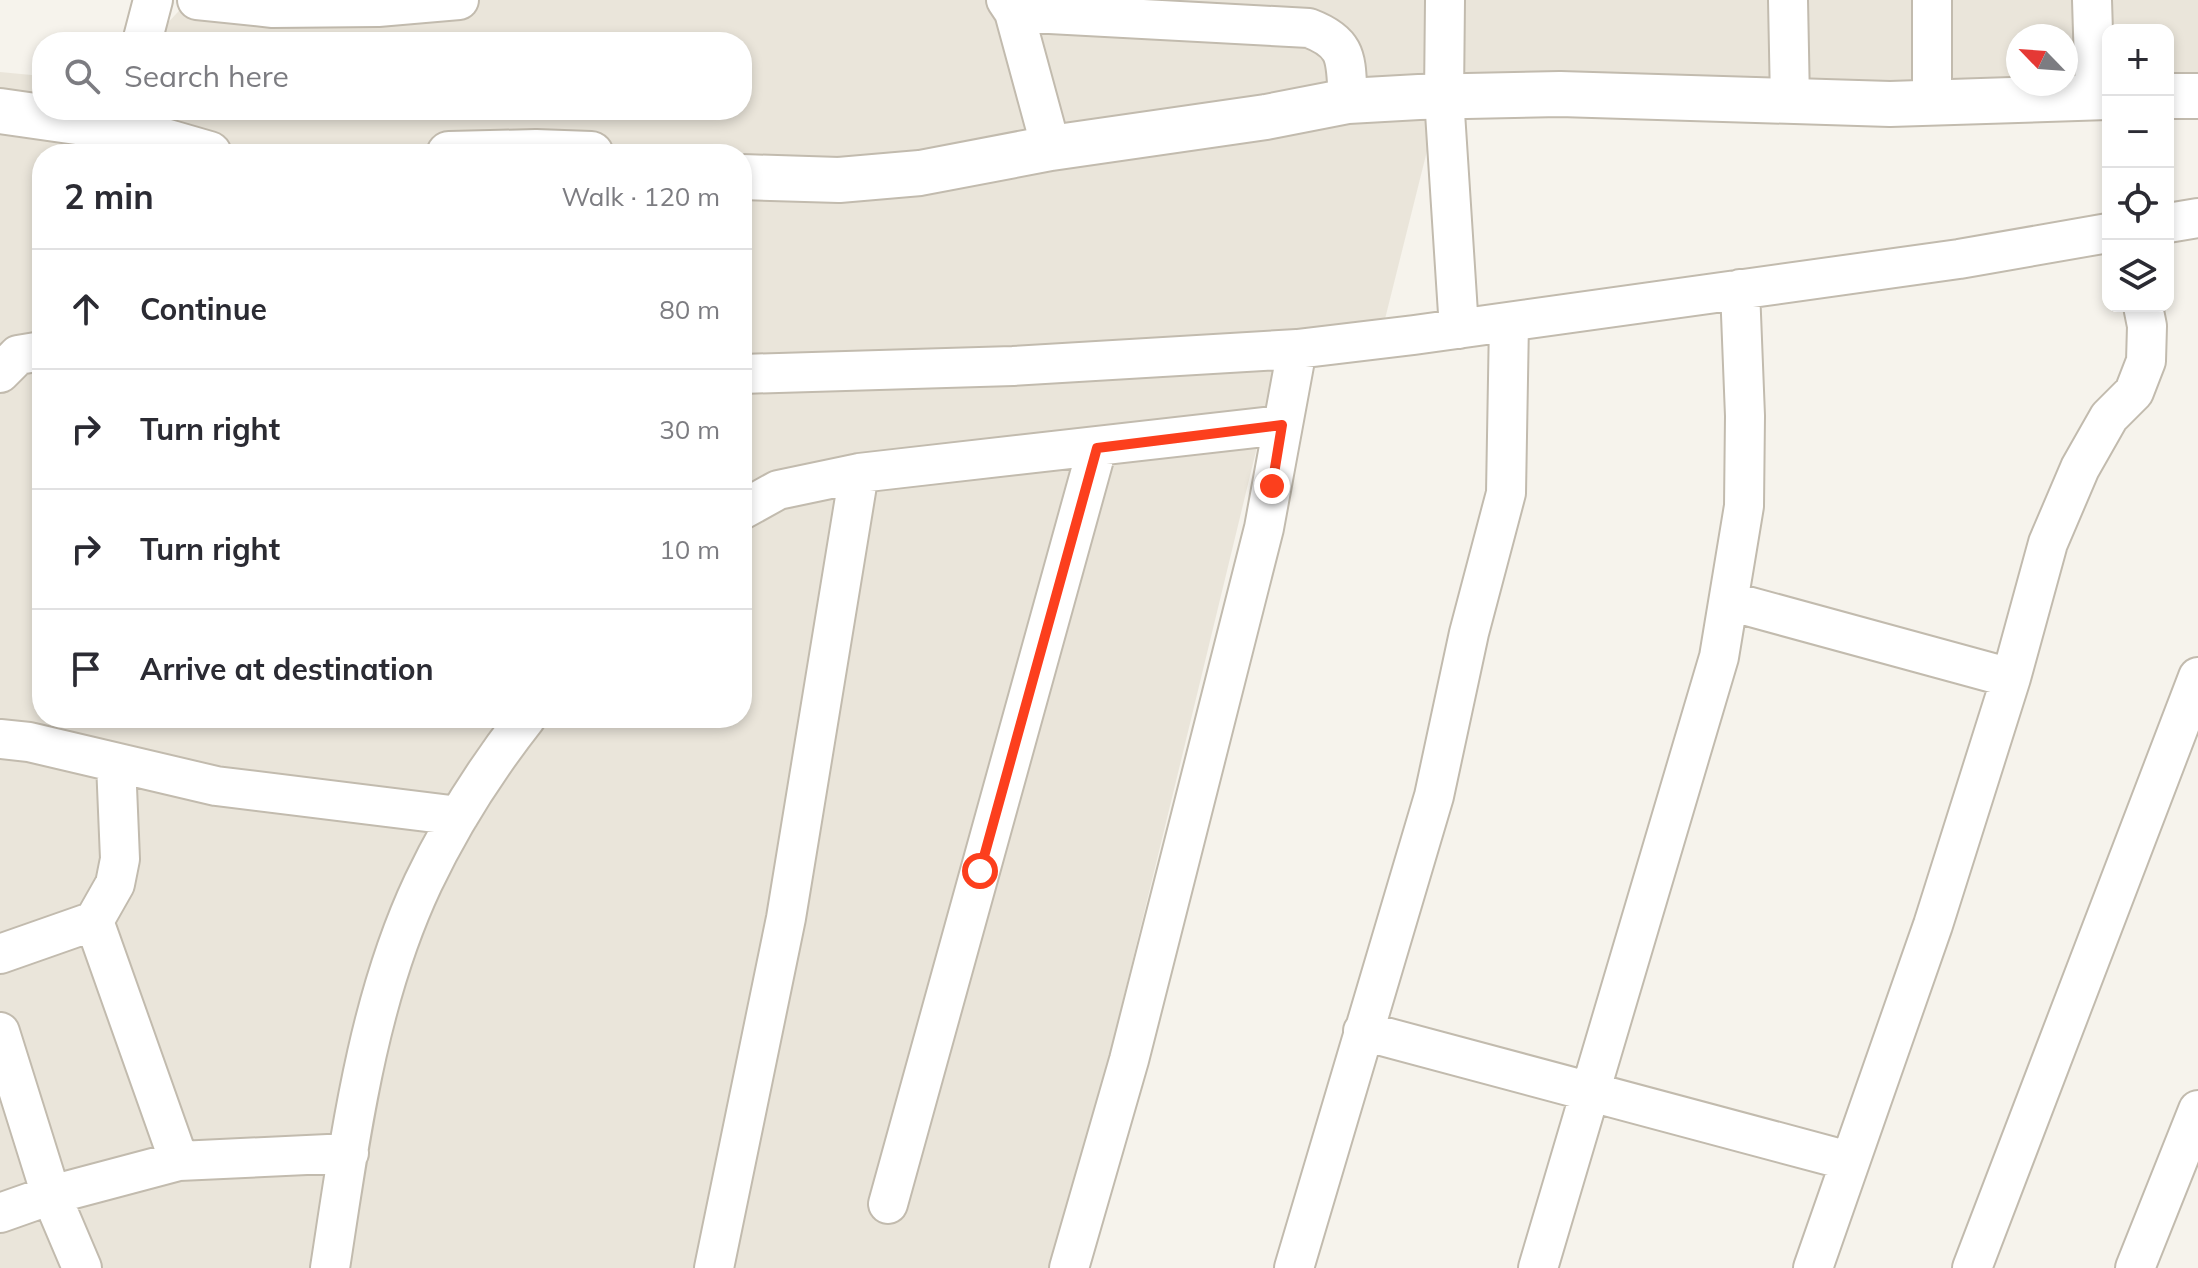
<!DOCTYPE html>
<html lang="en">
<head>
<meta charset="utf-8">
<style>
  :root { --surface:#fff; --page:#f7f7f7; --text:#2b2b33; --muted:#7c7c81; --line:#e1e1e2 }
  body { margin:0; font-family:Mulish,sans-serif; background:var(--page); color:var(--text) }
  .controls { position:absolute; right:24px; top:24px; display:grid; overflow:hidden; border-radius:16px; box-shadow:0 4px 12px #0003 }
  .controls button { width:72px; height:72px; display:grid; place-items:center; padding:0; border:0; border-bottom:2px solid var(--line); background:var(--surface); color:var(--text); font:40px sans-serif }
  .compass { position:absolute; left:2006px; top:24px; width:72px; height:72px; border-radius:50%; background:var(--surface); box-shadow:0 4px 12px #0003; rotate:295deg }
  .stop { position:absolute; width:24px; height:24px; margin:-18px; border:6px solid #fc3f1d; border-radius:50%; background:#fff }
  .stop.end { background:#fc3f1d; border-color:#fff; box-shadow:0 2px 8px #0008 }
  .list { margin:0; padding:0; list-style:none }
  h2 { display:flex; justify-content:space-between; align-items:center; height:104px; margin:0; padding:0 32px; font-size:34px }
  h2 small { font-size:26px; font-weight:400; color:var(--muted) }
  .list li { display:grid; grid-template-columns:52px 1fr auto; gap:24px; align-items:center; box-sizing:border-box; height:120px; padding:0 32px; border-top:2px solid var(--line) }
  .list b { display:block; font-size:30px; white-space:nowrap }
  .list em { font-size:26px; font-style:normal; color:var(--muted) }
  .icon { flex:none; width:44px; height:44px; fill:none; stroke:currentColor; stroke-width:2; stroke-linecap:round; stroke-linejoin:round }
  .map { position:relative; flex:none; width:2198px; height:1268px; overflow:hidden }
  .search { position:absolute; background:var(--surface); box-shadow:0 4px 12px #0003; left:32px; top:32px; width:720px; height:88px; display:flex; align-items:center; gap:20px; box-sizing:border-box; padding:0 28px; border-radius:32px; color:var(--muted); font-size:30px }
  .panel { position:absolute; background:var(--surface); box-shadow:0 4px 12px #0003; left:32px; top:144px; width:720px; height:584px; border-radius:32px }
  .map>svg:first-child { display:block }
</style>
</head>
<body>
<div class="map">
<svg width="2198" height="1268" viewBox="0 0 2198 1268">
  <rect width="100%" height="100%" fill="#f6f3ec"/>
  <path fill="#eae5da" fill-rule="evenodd" d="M189 0H2198V82L2168 83V30H2108V86L1436 115 1382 331 1273 381 1058 1268H0V72L42 76V110H742V42H150ZM2018 36H2066V84H2018ZM42 154H742V718H42Z"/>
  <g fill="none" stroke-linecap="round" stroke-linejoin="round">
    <g stroke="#c2bbae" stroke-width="42">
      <path id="minor" d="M197 0 273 8 378 7 459 0
        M1006 0 1014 12 1051 148
        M1445 0 1444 97 1459 329
        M1788 0 1790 101
        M2092 0 2095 97
        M1014 12 1309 28C1351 44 1345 62 1348 101
        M142 42 153 0
        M1932 103V0
        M2168 223 2198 218
        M0 373 18 355 42 351
        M742 374 1013 366 1297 349 1414 335 1959 259 2108 233
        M742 510 778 490 859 473 1282 425
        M1729 601 2011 678
        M0 739 29 742 216 786 459 816
        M94 921 179 1161
        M0 954 94 921 115 884 120 859 116 763
        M1363 1031 1849 1161
        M0 1032 51 1195 82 1268
        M888 1204 1097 448
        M0 1213 51 1195 179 1161 349 1153
        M330 1268C350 1139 367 1002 423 883 451 824 486 769 526 718
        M714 1268 786 918 859 473
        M1069 1268 1129 1060 1264 528 1297 349
        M1294 1268 1434 796 1469 633 1506 493 1509 322
        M1538 1268 1719 657 1744 506 1745 416 1740 289
        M1813 1268 1933 925 2011 678 2048 543 2080 468 2109 417 2134 392 2146 361 2147 326 2143 306
        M1972 1268 2198 677
        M2135 1268 2198 1110"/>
    </g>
    <g stroke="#c2bbae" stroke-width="48">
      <path id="tertiary" d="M2168 96H2198
        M0 111 119 128 209 154
        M449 154 536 152 591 154
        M742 177 839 180 920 173 1051 148 1266 117 1348 101 1419 97 1560 94 1890 104 2108 97"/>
    </g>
    <use href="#minor" stroke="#fff" stroke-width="38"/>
    <use href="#tertiary" stroke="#fff" stroke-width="44"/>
  </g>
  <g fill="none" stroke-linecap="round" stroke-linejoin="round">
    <path stroke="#fc3f1d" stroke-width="10" d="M980 871 1097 448 1282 425 1272 486"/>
  </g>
</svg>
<div class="controls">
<button>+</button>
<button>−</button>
<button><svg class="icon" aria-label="locate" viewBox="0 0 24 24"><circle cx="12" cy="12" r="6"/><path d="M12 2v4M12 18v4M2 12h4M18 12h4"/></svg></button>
<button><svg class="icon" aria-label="layers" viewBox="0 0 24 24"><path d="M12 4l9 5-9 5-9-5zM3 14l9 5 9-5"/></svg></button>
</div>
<svg class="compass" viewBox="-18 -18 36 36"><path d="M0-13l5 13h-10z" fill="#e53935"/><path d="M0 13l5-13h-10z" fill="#7c7c81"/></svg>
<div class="stop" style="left:980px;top:871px"></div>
<div class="stop end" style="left:1272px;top:486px"></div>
<div class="search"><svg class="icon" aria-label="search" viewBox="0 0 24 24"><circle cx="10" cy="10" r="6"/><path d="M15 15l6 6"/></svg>Search here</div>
<section class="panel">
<h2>2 min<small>Walk · 120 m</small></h2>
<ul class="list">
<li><svg class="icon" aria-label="ahead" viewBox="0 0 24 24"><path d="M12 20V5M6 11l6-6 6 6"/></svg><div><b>Continue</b></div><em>80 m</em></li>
<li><svg class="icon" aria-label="right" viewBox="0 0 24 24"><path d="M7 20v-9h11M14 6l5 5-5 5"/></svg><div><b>Turn right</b></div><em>30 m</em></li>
<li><svg class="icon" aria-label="right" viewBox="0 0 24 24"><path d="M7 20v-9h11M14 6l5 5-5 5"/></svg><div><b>Turn right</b></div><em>10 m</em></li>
<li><svg class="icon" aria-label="arrive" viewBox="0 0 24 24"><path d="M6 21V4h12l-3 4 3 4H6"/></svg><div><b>Arrive at destination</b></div></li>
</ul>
</section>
</div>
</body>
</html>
